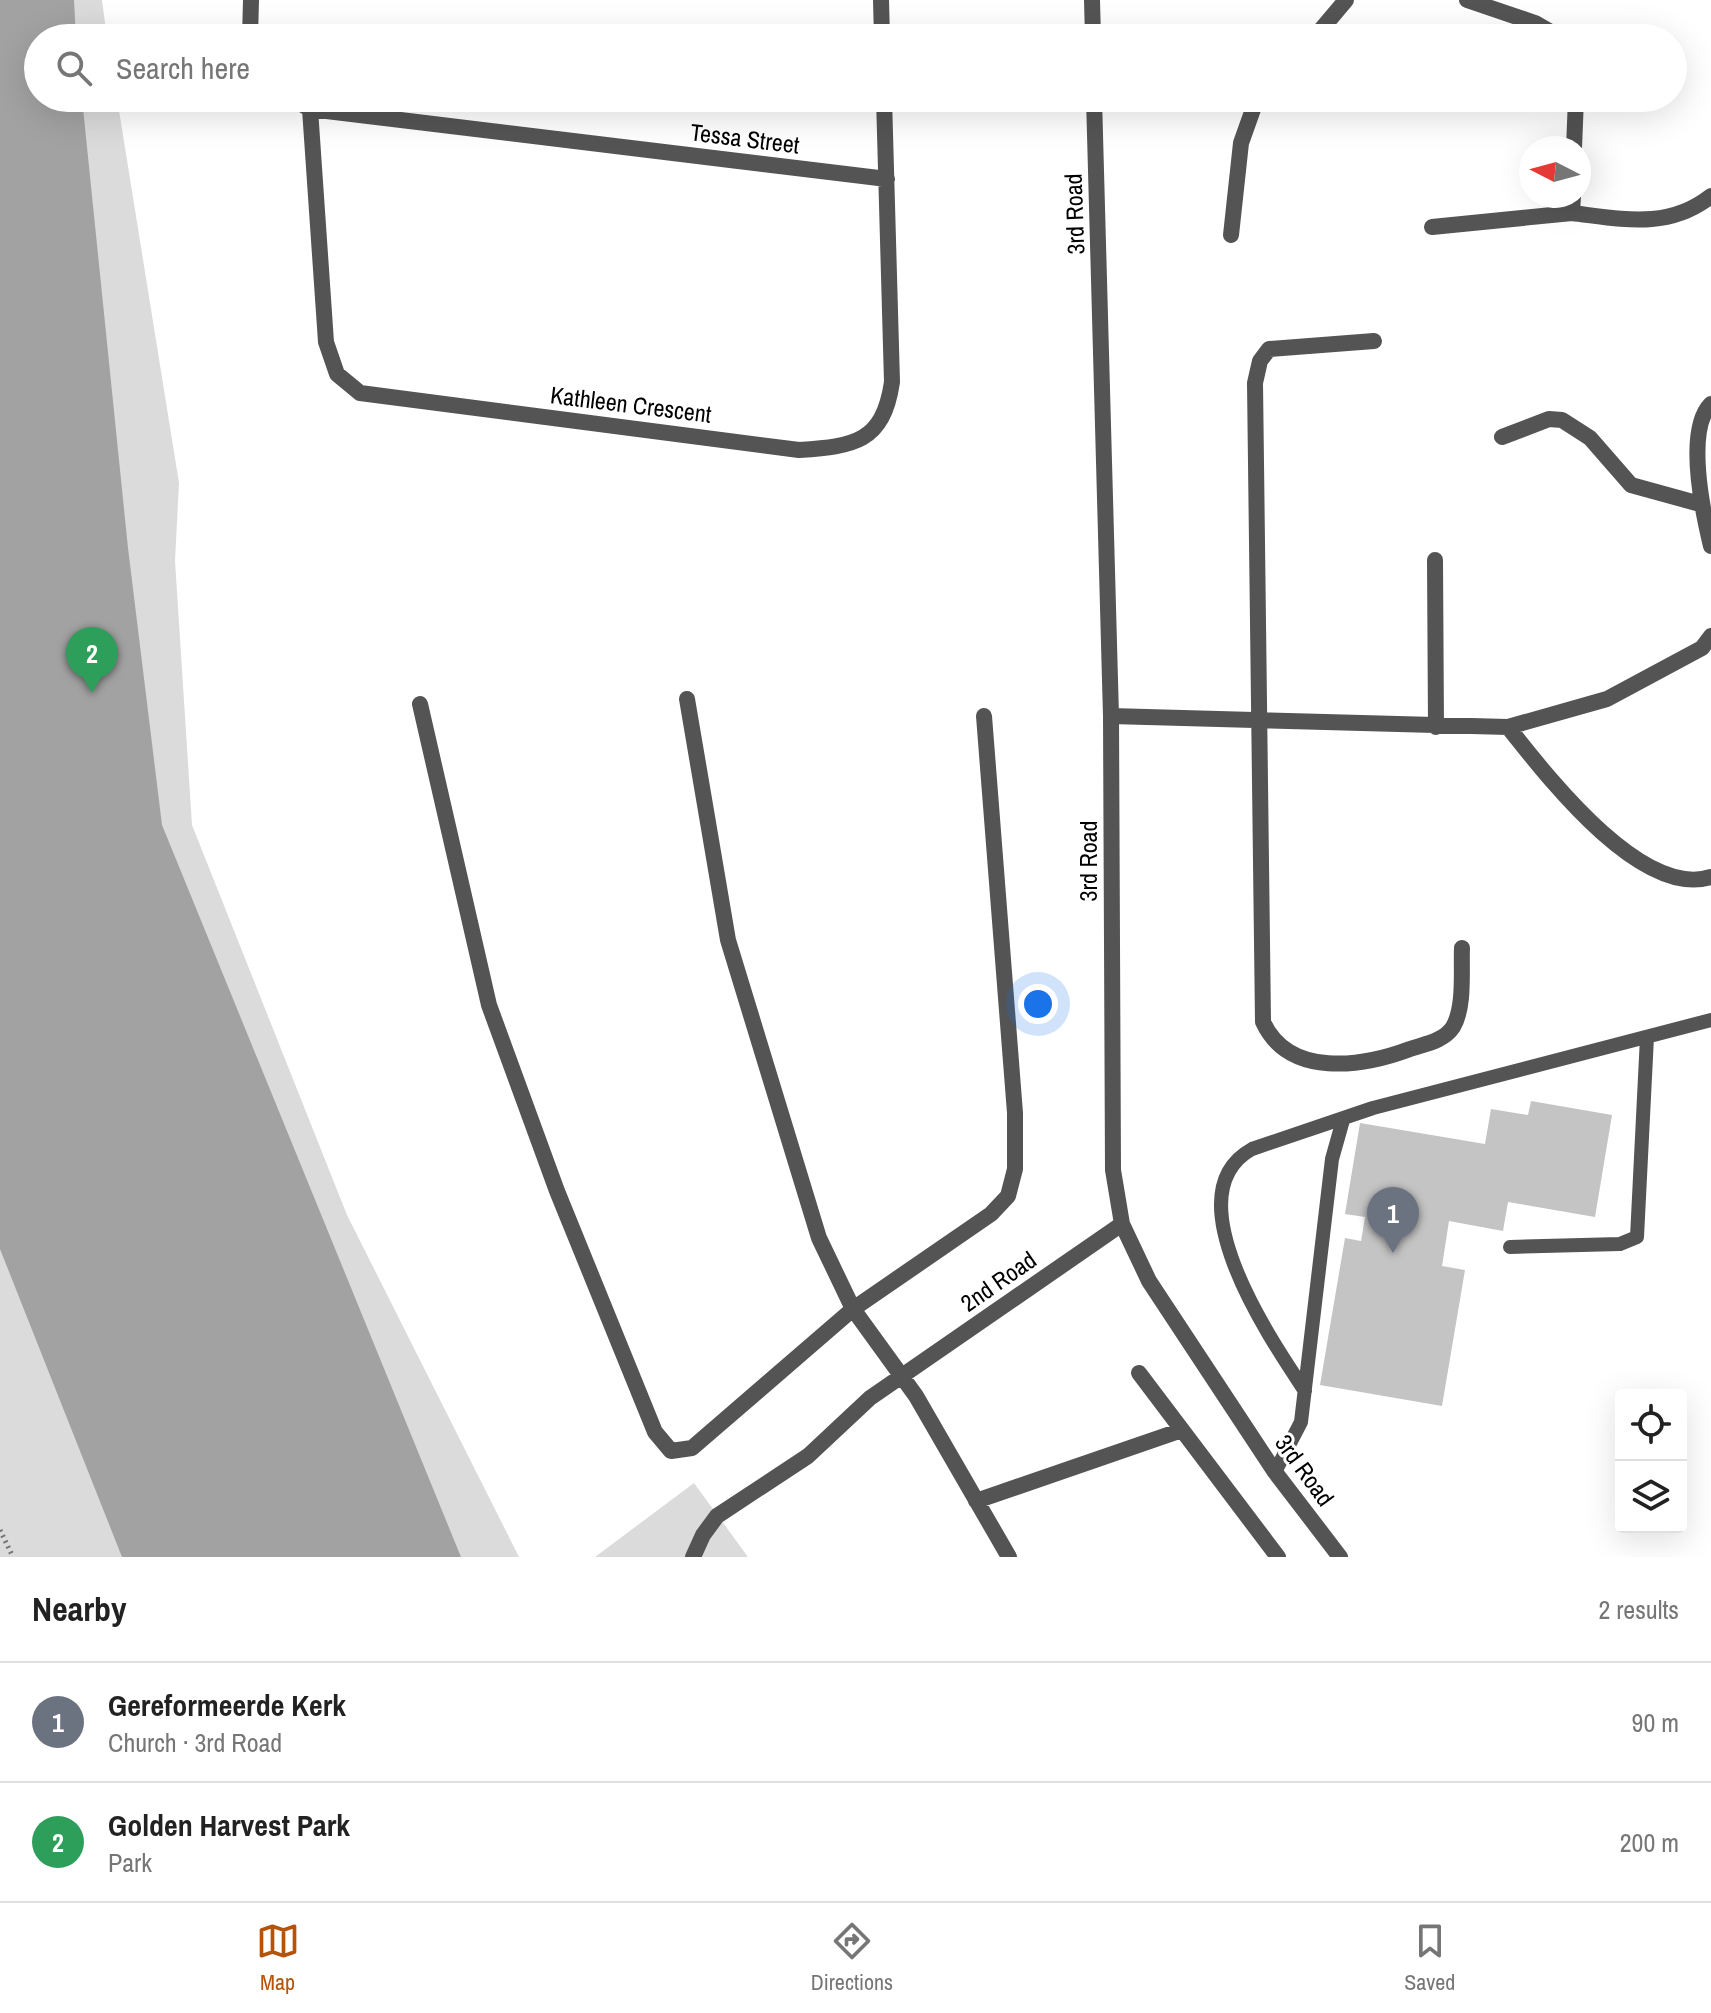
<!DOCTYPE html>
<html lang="en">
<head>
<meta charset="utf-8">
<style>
  :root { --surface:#fff; --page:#f6f6f6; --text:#222; --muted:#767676; --line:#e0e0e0; --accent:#b45309 }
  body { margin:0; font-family:"Archivo Narrow",sans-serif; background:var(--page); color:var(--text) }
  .controls { position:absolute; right:24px; bottom:24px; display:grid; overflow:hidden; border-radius:8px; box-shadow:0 8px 32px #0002 }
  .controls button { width:72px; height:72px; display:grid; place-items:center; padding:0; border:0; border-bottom:2px solid var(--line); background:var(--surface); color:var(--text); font:40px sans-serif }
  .compass { position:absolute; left:1519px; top:136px; width:72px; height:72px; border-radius:50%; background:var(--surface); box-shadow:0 8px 32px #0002; rotate:276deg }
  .you { position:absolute; left:1038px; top:1004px; width:28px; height:28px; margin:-20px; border:6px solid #fff; border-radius:50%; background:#1a73e8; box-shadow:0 0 0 12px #1a73e833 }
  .badge { display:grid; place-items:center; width:52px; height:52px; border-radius:50%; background:var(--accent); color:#fff; font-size:26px; font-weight:700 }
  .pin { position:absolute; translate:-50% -66px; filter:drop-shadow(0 2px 4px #0008) }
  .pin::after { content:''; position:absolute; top:42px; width:28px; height:24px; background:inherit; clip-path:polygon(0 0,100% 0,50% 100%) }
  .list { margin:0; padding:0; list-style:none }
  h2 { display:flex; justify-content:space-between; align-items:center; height:104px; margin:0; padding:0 32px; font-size:34px }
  h2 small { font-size:26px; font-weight:400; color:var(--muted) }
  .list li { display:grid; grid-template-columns:52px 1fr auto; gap:24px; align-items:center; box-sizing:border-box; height:120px; padding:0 32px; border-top:2px solid var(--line) }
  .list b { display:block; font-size:30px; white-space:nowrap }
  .list p { margin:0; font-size:26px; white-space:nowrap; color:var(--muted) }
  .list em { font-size:26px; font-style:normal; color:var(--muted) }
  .icon { flex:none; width:44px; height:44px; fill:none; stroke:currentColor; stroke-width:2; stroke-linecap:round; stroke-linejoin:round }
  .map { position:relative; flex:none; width:1711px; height:1557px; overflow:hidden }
  .search { position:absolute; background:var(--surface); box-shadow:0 8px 32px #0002; left:24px; right:24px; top:24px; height:88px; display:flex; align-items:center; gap:20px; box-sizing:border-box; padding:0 28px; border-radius:44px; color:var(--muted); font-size:30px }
  .sheet { height:344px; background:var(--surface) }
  nav { display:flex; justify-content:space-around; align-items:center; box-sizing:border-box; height:112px; border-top:2px solid var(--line); background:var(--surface); font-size:22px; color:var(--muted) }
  nav a { display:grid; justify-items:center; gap:4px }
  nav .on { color:var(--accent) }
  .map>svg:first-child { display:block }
</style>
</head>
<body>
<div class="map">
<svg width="1711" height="1557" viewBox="0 0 1711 1557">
  <rect width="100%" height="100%" fill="#fff"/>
  <path fill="#dbdbdb" d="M0 0H102L107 38H38V98H117L179 483 175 561 192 825 347 1215 519 1557H0Z
    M694 1483 748 1557H595Z"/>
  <path fill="#a2a2a2" d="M0 0H74L76 38H38V98H82L128 548 162 825 461 1557H122L0 1249Z"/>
  <path fill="#c4c4c4" d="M1531 1101 1612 1115 1595 1217 1508 1202 1503 1231 1449 1221 1442 1266 1465 1270 1442 1406 1320 1385 1345 1238 1361 1241 1365 1217 1345 1214 1360 1123 1485 1144 1491 1109 1528 1115Z"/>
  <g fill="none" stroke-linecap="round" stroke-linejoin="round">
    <path stroke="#767676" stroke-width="5" stroke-dasharray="2 4" stroke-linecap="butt" d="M0 1530 13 1557"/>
    <path stroke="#545454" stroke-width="14" d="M1510 1247 1620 1244 1637 1237 1647 1037
      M1305 1391C1271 1340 1171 1194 1252 1149L1373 1108 1711 1020
      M1275 1472 1301 1422 1332 1159 1343 1120"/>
    <path stroke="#545454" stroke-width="16" d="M881 0 882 38
      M1092 0 1093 38
      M1467 0 1535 23 1561 38
      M250 38 251 0
      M1314 38 1346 0
      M291 98 310 109 887 179
      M1094 98 1111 716 1113 1170 1122 1224 1149 1281 1275 1472 1340 1557
      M310 109 326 342 337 374 360 393 799 450C854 446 883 443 892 382L884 98
      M1574 148 1576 98
      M1573 196 1572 213C1622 219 1668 230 1711 196
      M1432 227 1572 213
      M1231 235 1241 143 1257 98
      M1374 341 1269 349 1260 361 1255 383 1263 1022C1289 1078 1362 1067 1410 1049 1425 1044 1444 1041 1453 1027 1465 1007 1461 970 1462 948
      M1711 404C1685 430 1703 513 1711 546
      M1502 437 1549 419 1562 420 1590 438 1631 485 1700 504
      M1435 560 1436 727
      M687 699 728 940 819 1238 853 1309 916 1396 1009 1557
      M420 704 489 1005 557 1191 655 1432 671 1451 692 1448 853 1309 991 1214 1008 1196 1015 1169V1113L984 716
      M1111 716 1508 727 1607 699 1702 648 1711 636
      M1508 727C1547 776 1641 899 1711 877
      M1139 1373 1278 1557
      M976 1501 1182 1430
      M693 1557 703 1535 717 1516 808 1456 870 1398 1122 1224"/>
  </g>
  <g text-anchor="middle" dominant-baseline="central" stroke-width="6" stroke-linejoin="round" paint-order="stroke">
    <g font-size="24" fill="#000" stroke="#fff">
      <text transform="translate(745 138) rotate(7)">Tessa Street</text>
      <text transform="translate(1074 214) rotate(-92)">3rd Road</text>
      <text transform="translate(631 404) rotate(7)">Kathleen Crescent</text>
      <text transform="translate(1088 861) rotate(-90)">3rd Road</text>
      <text transform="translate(998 1281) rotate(-35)">2nd Road</text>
      <text transform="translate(1305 1470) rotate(54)">3rd Road</text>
    </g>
  </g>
</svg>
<div class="controls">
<button><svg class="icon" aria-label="locate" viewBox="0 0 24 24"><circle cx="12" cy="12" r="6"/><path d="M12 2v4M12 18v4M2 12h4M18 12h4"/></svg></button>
<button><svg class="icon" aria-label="layers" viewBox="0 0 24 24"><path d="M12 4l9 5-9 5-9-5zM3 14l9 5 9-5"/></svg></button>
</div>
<svg class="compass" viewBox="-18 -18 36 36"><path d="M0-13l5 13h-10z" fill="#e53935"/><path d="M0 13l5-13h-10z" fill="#767676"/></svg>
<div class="you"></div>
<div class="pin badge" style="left:1393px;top:1253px;background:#6b7280">1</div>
<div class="pin badge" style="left:92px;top:693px;background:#2e9e5b">2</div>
<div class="search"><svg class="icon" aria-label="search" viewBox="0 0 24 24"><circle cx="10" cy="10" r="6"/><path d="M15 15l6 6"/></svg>Search here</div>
</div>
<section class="sheet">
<h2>Nearby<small>2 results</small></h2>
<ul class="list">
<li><span class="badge" style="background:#6b7280">1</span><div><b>Gereformeerde Kerk</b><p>Church · 3rd Road</p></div><em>90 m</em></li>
<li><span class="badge" style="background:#2e9e5b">2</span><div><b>Golden Harvest Park</b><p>Park</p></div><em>200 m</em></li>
</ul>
</section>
<nav>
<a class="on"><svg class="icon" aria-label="map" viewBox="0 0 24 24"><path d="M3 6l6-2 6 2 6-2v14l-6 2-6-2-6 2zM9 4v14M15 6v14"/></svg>Map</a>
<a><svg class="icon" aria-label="directions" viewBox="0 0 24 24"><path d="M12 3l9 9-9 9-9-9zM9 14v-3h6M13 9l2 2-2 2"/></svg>Directions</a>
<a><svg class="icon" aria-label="saved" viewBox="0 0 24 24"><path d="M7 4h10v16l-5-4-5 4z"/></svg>Saved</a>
</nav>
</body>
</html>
